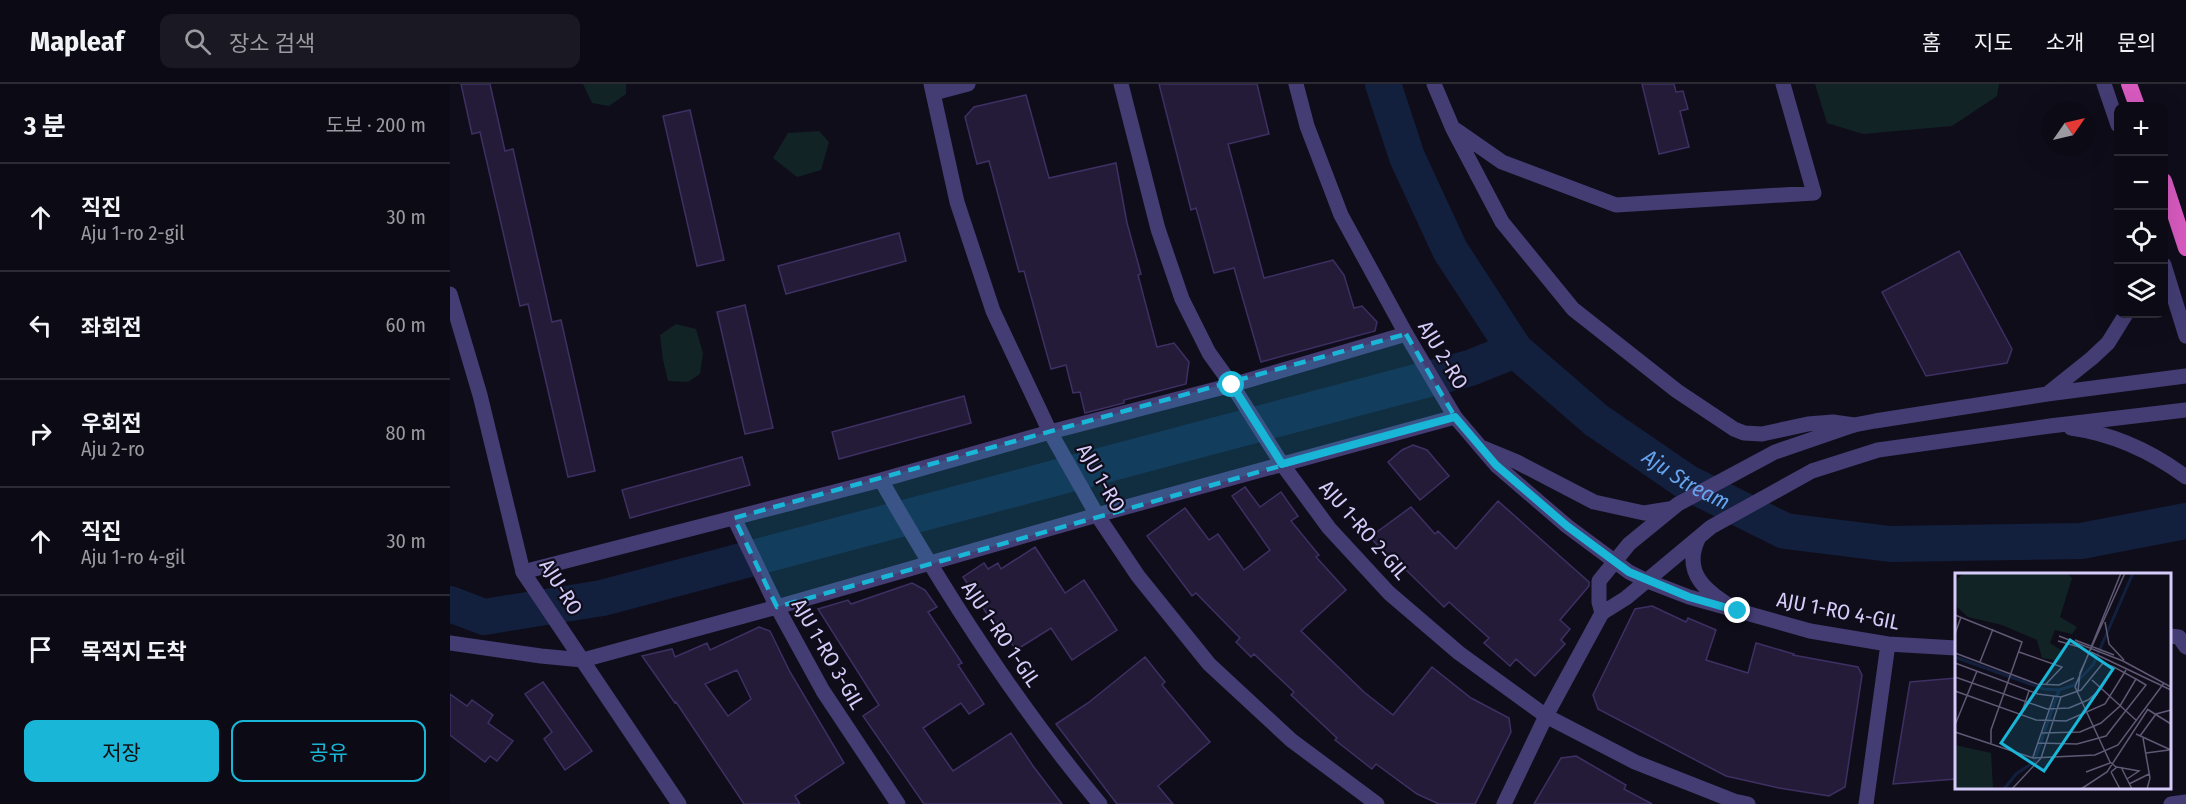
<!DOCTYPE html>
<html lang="ko">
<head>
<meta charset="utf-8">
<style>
  :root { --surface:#0c0a14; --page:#1a1822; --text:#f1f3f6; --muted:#9a9aa0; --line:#2c2b34; --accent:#19b6d8 }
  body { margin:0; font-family:"Fira Sans Condensed","Noto Sans KR",sans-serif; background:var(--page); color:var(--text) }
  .controls { position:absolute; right:18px; top:18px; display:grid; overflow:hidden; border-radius:12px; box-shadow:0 6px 24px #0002 }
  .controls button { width:54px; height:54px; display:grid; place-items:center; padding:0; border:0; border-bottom:2px solid var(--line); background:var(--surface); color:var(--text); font:30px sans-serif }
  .compass { position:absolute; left:1592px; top:18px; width:54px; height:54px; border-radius:50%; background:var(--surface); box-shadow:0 6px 24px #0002; rotate:56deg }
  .stop { position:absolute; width:18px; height:18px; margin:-14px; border:4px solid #19b6d8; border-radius:50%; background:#fff }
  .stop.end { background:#19b6d8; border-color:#fff; box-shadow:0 2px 6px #0008 }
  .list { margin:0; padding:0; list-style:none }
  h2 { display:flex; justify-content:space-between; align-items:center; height:78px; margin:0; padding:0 24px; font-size:26px }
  h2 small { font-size:20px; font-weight:400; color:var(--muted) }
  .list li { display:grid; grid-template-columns:39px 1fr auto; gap:18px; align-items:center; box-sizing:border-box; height:108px; padding:0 24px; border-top:2px solid var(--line) }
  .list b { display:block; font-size:22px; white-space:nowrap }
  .list p { margin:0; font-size:20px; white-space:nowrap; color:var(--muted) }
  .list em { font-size:20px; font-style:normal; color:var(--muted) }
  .actions { display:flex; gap:12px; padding:18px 24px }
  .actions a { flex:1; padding:14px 0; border:2px solid var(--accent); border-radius:12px; text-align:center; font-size:21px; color:var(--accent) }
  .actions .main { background:var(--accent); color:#111 }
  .icon { flex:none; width:33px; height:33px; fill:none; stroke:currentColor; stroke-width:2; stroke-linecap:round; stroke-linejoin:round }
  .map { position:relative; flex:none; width:1736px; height:720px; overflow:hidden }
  header { display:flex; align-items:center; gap:36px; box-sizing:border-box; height:84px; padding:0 30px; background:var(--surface); border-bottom:2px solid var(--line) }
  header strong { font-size:28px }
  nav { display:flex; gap:33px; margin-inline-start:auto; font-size:21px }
  .search { width:420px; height:54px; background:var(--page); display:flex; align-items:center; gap:15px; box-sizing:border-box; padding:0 21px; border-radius:12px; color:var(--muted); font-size:22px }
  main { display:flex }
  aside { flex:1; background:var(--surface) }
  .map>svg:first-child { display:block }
</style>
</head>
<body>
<header>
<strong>Mapleaf</strong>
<div class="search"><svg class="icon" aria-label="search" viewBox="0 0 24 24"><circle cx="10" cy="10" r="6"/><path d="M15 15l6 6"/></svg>장소 검색</div>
<nav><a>홈</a><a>지도</a><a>소개</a><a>문의</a></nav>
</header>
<main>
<aside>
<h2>3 분<small>도보 · 200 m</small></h2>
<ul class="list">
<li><svg class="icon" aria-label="ahead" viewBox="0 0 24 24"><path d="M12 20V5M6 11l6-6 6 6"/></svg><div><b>직진</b><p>Aju 1-ro 2-gil</p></div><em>30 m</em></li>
<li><svg class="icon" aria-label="left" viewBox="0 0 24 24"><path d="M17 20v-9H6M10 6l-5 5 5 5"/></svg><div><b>좌회전</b></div><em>60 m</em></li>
<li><svg class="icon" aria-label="right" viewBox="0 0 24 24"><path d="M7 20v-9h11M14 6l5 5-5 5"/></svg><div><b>우회전</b><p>Aju 2-ro</p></div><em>80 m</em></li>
<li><svg class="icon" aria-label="ahead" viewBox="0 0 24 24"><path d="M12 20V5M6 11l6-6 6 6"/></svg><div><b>직진</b><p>Aju 1-ro 4-gil</p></div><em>30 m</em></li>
<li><svg class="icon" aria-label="arrive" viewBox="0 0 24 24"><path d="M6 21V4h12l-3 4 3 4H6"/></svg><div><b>목적지 도착</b></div></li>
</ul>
<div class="actions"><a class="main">저장</a><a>공유</a></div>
</aside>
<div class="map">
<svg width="1736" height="720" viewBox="0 0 1736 720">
  <rect width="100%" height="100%" fill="#100d1b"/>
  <path fill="#112324" d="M133 0H176V10L159 22 142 19Z
    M1365 0H1549L1547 12 1502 42 1413 50 1377 39Z
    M369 47 379 58 371 86 347 93 323 74 338 49Z
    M226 240 246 245 253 269 250 290 238 298 218 297 213 276 210 251Z"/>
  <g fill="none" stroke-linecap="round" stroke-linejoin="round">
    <g stroke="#12203e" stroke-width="36">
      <path id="s1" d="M933 0 957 73 1000 166 1065 266 1146 336 1238 399 1335 447 1440 460 1631 457 1736 437"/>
      <path d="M0 520 34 533 152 514 1020 284 1065 266"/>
    </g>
  </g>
  <path fill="#241b39" stroke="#3e3063" stroke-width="1.5" fill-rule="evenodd" d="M11 0H40L55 67 63 65 102 238 111 236 145 387 118 393 78 220 70 222 30 48 22 50Z
    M709 0H807L819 50 778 60 814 194 883 176 894 191 904 224 912 222 927 238 925 247 811 278 784 184 764 189 746 124 741 126Z
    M1192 0H1224L1226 8 1233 7 1238 25 1230 27 1239 63 1209 70Z
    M576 11 599 94 666 79 677 139 691 190 688 191 707 263 724 259 739 278 736 300 674 316V319L635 329 630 308 623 309 616 281 601 285 574 187 569 188 539 77 527 80 515 33 524 23Z
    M240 26 274 176 247 182 213 32Z
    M449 149 456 177 336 210 328 182Z
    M1509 167 1562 265 1557 279 1476 292 1432 208Z
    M295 221 323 344 295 350 267 228Z
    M514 312 521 339 389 375 382 348Z
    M963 361 977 366 999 392 970 416 938 378 952 366Z
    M292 373 300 401 180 434 172 406Z
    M795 403 810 423 831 408 848 432 841 437 869 471 866 473 896 506 851 547 914 608 943 631 982 583 1021 614 1059 634 1061 648 1025 720H989L967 710 926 680 922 685 885 656 887 654 841 611 844 608 804 570 801 573 786 558 790 554 746 509 742 512 697 452 735 424 759 456 768 450 794 486 820 466 782 412Z
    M1048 417 1139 498V502L1110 536 1120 545 1111 556 1115 560 1085 592 1066 575 1060 582 1034 559 1039 554 999 518 994 523 951 481 948 484 920 453 961 423 985 450 988 447 1006 465Z
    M585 463 615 509 634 496 667 546 622 576 601 544 566 566 548 538 544 541 513 493 534 479 538 485 548 479 551 485Z
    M462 499 475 506 487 523 478 528 512 579 508 581 534 620 519 630 511 619 473 644 503 687 561 649 583 682 612 720H474L413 632 429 621 368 525 398 516 401 520Z
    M1202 522 1236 538 1238 534 1266 546 1256 576 1298 589 1306 559 1344 570 1343 571 1408 583 1412 591 1395 703 1379 712 1329 704 1276 692 1148 625 1143 611 1185 525Z
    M309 543 320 547 340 588 394 679 345 712 350 720H294L226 618 225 619 192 572 222 565 225 573 257 559 260 566ZM287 586 301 615 278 632 255 600Z
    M695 573 715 598 712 601 760 658 708 702 723 720H667L606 640 638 619Z
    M1506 594V695L1443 700 1460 598Z
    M93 598 142 667 115 686 94 655 102 648 75 610Z
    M0 610 17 622 22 616 43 631 38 639 63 657 47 677 40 672 35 678 0 651Z
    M1126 672 1176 701 1174 705 1202 720H1084L1111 674Z"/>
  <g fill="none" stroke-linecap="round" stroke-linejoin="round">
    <path stroke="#443d74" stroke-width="15" d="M671 0 708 145 732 215 759 269 782 301 832 380 879 444 939 509 1009 569 1096 632 1185 678 1284 717 1298 720
      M984 0 1003 45 1052 138 1123 225 1227 307 1284 345 1294 349 1312 350 1358 340 1383 338 1404 341
      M484 9 518 0
      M1006 46 1052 78 1166 121 1364 109 1333 0
      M431 396C495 509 566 620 650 720
      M284 434 327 523 373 607 448 720
      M73 488 431 396 600 348 782 301 956 250
      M1195 496 1239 513 1360 547 1438 560 1506 564
      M1720 552 1729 553 1736 563
      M0 559 91 572 133 576 327 523 647 431 1005 333
      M1054 720 1096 632 1152 529
      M1416 720 1438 560
      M1721 720 1736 718"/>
    <path stroke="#443d74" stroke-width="15" d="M481 0 507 118 543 227 600 348 647 431 688 492 759 580 841 656 927 720
      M846 0 857 42 891 131 956 250 1005 333 1046 381 1117 442 1179 488 1195 496
      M1654 0 1668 41
      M1714 181 1736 252
      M0 210 30 311 73 488 229 720
      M1736 292 1597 310 1425 337 1404 341 1325 368 1228 420 1179 460 1149 497V518L1152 529 1176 514 1261 443 1362 387 1428 366 1600 342 1736 326
      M1597 310 1642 274 1658 259 1676 230
      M1621 344C1665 350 1701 367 1736 393
      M1033 364 1067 378 1144 418 1194 429 1219 425
      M1249 453C1230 490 1259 510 1288 527"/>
    <path stroke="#d75abf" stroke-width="16" d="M1679 0 1687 22
      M1714 97 1736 164"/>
  </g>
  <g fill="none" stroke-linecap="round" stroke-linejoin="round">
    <path stroke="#19b6d8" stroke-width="8" d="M782 301 832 380 1005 333 1046 381 1117 442 1179 488 1239 513 1288 527"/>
  </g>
  <path fill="#19b6d8" fill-opacity="0.2" stroke="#19b6d8" stroke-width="4.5" stroke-dasharray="12 8" stroke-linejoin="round" d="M956 250 1005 333 327 523 284 434Z"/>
  <g text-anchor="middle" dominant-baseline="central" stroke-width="4.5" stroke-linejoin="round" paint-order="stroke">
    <g font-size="21" fill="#d5ccf9" stroke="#100d1b">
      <text transform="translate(993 271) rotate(59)">AJU 2-RO</text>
      <text transform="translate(651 394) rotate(60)">AJU 1-RO</text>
      <text transform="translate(914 446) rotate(49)">AJU 1-RO 2-GIL</text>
      <text transform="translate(111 503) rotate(58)">AJU-RO</text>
      <text transform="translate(1388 527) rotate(11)">AJU 1-RO 4-GIL</text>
      <text transform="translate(551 550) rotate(56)">AJU 1-RO 1-GIL</text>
      <text transform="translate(378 570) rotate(60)">AJU 1-RO 3-GIL</text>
    </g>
    <g font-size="22" font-style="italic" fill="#66a4ed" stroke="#100d1b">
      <text stroke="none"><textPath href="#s1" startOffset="514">Aju Stream</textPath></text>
    </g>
  </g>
  <g transform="translate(1505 489)">
    <rect width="216" height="216" fill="#100d1b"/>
    <path d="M9 0H111L117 5 105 44 122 54 117 61 100 57 95 70 109 79 105 88 87 85 82 67 47 52 13 44 2 34 0 8ZM0 172 36 180 38 216H0Z" fill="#112324"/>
    <path fill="none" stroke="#12203e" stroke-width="3" d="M0 84 89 116 104 117 119 112 138 92 178 0M49 216 61 201 79 189 104 117"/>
    <path fill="none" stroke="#5f5974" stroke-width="1.5" d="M0 42 67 69 36 157V170M150 49 154 71 169 87M0 61 6 44M104 63 168 88 216 114M120 67 159 82M103 68 128 75M64 79 107 94 91 111M136 79 216 117M0 80 82 111 104 112 119 105M25 89 38 56M0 90 83 121 106 124 126 117 148 90 159 94M0 104 92 136 114 135 133 127 146 116 159 94 181 106 165 133 146 150 125 159 87 160M137 107 182 148M0 118 81 147 111 148 150 131 171 97M123 118 125 100 170 0M192 136 216 151M66 142 74 118M0 152 22 98M0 159 78 185 140 182 163 172 209 110M181 161 216 177M185 163 201 141 216 137M188 165 195 205 192 216M83 170 122 171 151 163 191 112 181 106M191 180 214 177M78 184 99 123M161 194 155 189 120 114 166 0M166 194 177 216M131 199 155 190M156 199 162 194 184 198 172 206M156 199 165 216M174 211 194 201M57 216 86 185 106 124M126 216 152 199 193 136"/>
    <path fill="#19b6d8" fill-opacity="0.15" stroke="#19b6d8" stroke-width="3" d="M115 67 158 96 89 198 46 170Z"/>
    <rect width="216" height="216" fill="none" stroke="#d5ccf9" stroke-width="3"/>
  </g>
</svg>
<div class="controls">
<button>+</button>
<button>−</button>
<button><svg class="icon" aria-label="locate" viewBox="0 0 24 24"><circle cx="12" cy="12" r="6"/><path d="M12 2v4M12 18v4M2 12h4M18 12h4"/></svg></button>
<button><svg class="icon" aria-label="layers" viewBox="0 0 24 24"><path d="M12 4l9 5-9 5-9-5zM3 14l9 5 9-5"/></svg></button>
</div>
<svg class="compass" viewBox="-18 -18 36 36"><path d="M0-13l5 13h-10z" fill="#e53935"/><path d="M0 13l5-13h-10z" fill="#9a9aa0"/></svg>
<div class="stop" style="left:782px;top:301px"></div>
<div class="stop end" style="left:1288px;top:527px"></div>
</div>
</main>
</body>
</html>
